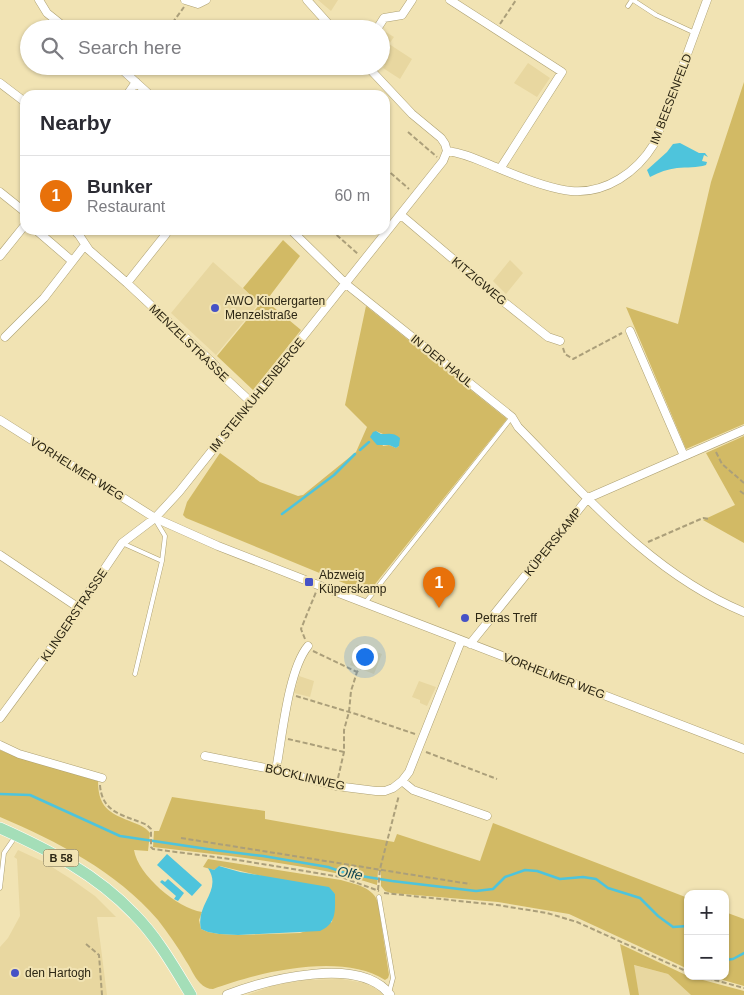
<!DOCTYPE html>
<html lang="en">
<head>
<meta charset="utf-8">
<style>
  :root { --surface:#fff; --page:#f7f7f7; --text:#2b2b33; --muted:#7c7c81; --line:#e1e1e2; --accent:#4652c6 }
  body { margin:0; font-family:Arial,sans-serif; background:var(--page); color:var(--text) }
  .controls { position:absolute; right:15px; bottom:15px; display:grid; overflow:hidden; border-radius:10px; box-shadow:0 1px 4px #0004 }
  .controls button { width:45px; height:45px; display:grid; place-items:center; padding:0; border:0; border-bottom:1px solid var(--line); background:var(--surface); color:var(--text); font:25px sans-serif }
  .you { position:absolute; left:364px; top:656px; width:18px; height:18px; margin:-12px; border:4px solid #fff; border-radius:50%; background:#1a73e8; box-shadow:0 0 0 8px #1a73e833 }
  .badge { display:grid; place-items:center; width:32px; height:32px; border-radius:50%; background:var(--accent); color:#fff; font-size:16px; font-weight:700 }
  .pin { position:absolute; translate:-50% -41px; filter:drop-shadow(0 1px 2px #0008) }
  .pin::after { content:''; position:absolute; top:26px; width:18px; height:15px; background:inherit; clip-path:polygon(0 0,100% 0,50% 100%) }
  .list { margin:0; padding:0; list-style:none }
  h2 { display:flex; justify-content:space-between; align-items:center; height:65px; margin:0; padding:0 20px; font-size:21px }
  h2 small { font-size:16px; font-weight:400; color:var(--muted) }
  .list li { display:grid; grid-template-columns:32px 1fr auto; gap:15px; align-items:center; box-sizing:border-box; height:80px; padding:0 20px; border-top:1px solid var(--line) }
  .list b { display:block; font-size:19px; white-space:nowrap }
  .list p { margin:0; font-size:16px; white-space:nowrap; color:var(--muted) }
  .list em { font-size:16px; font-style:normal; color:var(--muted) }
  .icon { flex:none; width:28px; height:28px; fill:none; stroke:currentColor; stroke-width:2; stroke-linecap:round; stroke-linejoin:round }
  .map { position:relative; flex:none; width:744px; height:995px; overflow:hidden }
  .search { position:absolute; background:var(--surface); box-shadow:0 1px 4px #0004; left:20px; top:20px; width:370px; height:55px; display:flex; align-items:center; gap:12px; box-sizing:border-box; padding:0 18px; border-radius:28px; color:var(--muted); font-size:19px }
  .panel { position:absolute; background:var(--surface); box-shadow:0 1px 4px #0004; left:20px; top:90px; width:370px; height:145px; border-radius:15px }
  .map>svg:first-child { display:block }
</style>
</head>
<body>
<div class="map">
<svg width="744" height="995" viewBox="0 0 744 995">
  <rect width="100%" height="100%" fill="#f1e3b3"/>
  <path fill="#e8d7a0" d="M318 0H338L331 11Z
    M381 29 394 37 389 44 412 59 400 79 383 68 385 65 381 63Z
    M528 63 550 78 537 97 514 83Z
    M510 260 523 273 506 294 493 281Z
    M213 262 259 303 216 355 171 313Z
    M357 645 382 654 374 674 350 665Z
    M299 676 314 681 310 697 294 693Z
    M419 681 436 687 427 706 420 703V700L412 697Z
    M18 850 44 862 71 879 95 896 116 917H97L107 995H0V947L8 938 20 916 17 859 14 857Z
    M633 965 668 974 691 995H639Z
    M342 979 364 983 373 987 384 995H247L275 985 306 980Z"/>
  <path fill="#d2ba65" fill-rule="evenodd" d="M744 82V424L686 449 626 307 678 324 711 182Z
    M283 240 300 256 266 301 301 330 253 390 217 356 260 304 243 288Z
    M366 306 507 419 368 593 186 518 183 515 187 502 220 453 260 482 298 496 303 495 356 452 367 427 345 405ZM376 431 383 434 399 446 396 448 389 445 383 446Z
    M744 436V543L703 520 735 505 706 453Z
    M0 750 17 757 98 781C98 811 113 814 137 824 142 826 146 828 150 833L148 851 134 850C138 875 177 908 202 912L199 920 201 929 208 932 219 934 238 935 300 933 332 922 335 894 220 866 214 870 203 867 208 859 341 880C354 884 374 887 378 903L389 975 388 978 385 980C342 952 258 972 213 989 208 989 204 987 200 983 194 977 191 968 186 961 178 947 168 933 158 920 116 871 58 842 0 817Z
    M172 797 265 811V819L394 842 397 834 480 861 493 823 688 898V969L569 914 498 902 391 893 385 891 381 886V872L378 871 377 885C364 881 352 877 340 874 278 861 215 854 153 847L154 831H159Z
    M725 912 744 919V986L709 976H725Z
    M620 944 688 976 744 991V995H691L668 974 634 965 639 995H630Z"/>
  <path fill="#4ec4dc" d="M680 143 699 153H705L708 157 704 155 702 161 707 162 706 165C697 168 687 167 677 168 668 169 659 172 650 177L647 170 667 152 673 144Z
    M376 431 381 434C388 434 394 432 400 438L399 446 396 448 389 445H377L370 437 373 432Z
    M167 854 202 885 192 896 157 865Z
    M219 866 240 872 329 887 335 894C335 911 337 923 320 931L238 935 219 934 208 932 201 929C195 904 223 891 208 868L214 870Z
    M168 879 184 893 178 901 174 899 176 896 160 882 162 880 165 882Z"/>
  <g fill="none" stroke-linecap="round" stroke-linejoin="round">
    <path stroke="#4ec4dc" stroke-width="2.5" d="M360 450 369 442
      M282 514 334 475 355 454
      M0 794 30 795 120 836 214 850 263 856 328 867 348 874 392 881 476 891 493 889 505 877 525 870 537 871 560 879 583 877 596 879 608 888 640 898 658 916 673 927 688 926
      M725 960 733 959 744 953"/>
    <g stroke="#ada072" stroke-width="5">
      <path id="service" d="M633 0 656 15 695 33
        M628 6 632 0
        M156 521 165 536 162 561
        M122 543 162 561 135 674
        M365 603 512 417
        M0 888 4 853 15 837
        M379 897 393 978 389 993"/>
    </g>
    <g stroke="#ada072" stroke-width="9">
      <path id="minor" d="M39 0 47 13 67 29
        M185 0 198 4 206 0
        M307 0 333 29
        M450 0 562 72 500 169
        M377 29 384 18 402 15 412 0
        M118 66 150 95
        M0 83 25 102
        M127 95 136 82
        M447 151C465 153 480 161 498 168 517 176 551 189 571 191 606 194 637 172 654 144L707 0
        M0 192 25 212
        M401 215 499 298 548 337 560 341
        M36 230 72 261
        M74 230 79 235 89 250 127 283 214 364 224 377 252 403
        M291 230 346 284 512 417 518 427C586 496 653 575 744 612
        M0 256 25 225
        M127 283 166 234
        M630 331 684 456
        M5 337 44 298 85 245
        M0 420 155 518 218 546 318 585 744 749
        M0 555 79 608
        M470 644 588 498 744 430
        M0 718 45 657 122 543 155 518 179 492 443 161 447 151 445 144 441 138 412 114 367 66
        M0 745 19 754 102 778
        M205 756 276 770 336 786 376 791H385L393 788 402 781 409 772 461 641
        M276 770C282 738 288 670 308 646
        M402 781 413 790 487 816"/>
    </g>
    <g stroke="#ada072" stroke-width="10">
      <path id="tertiary" d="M227 995C266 980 360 955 390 995"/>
    </g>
    <g stroke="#fff" stroke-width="12">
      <path id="primary" d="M0 828C49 850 96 874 134 914 157 937 174 967 191 995"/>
    </g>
    <path stroke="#ab9f7a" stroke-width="2" stroke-dasharray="5 2.5" stroke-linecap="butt" d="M500 24 516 0
      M168 29 184 7
      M408 132 437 157
      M385 168 409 189
      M331 230 358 254
      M563 348 565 354 573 359 622 333
      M716 452 722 464 744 483
      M740 491 744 494
      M648 542 703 518 709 519
      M305 639 301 629 316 592
      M313 651 357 672
      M296 696 359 715 415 734
      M288 739 344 752
      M426 752 497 779
      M338 778 344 752V730L349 712 351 691 357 672 362 666
      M100 785C102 814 125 815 147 825L151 829V847L153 849 238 860 341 877 379 891
      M181 838 470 884
      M378 890 380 869 399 795
      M384 893 497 905 547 913 577 922 688 972
      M86 944 99 955 102 995
      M700 976 744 988"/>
    <use href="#service" stroke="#fff" stroke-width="4"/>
    <use href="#minor" stroke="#fff" stroke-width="8"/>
    <use href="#tertiary" stroke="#fff" stroke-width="9"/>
    <use href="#primary" stroke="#a4deb8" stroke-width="11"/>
  </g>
  <g fill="#4652c6" stroke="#f1e3b3" stroke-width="2">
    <circle cx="215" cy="308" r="5"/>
    <rect x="304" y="577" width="10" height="10" rx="2.5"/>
    <circle cx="465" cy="618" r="5"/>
    <circle cx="15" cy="973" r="5"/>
  </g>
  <g text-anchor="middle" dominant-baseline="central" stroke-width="4" stroke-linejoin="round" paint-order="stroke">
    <rect fill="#f1e3b3" stroke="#675f44" stroke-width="1" x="43.5" y="849.5" width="35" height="17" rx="4"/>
    <g font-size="11" font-weight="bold" fill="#2c2614">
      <text x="61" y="858">B 58</text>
    </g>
    <g font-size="12" fill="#2c2614" stroke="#f1e3b3">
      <text transform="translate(671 99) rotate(-69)">IM BEESENFELD</text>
      <text transform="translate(479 281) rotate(40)">KITZIGWEG</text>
      <text transform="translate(189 343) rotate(44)">MENZELSTRASSE</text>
      <text transform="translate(442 361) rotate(39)">IN DER HAUL</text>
      <text transform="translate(257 395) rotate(-51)">IM STEINKUHLENBERGE</text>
      <text transform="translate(77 469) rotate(32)">VORHELMER WEG</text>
      <text transform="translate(553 542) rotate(-51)">KÜPERSKAMP</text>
      <text transform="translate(74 615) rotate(-56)">KLINGERSTRASSE</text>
      <text transform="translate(554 676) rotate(21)">VORHELMER WEG</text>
      <text transform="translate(305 777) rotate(13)">BÖCKLINWEG</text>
    </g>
    <g font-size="12" fill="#2c2614" stroke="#f1e3b3" text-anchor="start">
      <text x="225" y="301">AWO Kindergarten<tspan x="225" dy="14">Menzelstraße</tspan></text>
      <text x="319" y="575">Abzweig<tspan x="319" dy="14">Küperskamp</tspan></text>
      <text x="475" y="618">Petras Treff</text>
      <text x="25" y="973">den Hartogh</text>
    </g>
    <g font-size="14" font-style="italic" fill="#134751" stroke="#f1e3b3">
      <text transform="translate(350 873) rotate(11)">Olfe</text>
    </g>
  </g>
</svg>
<div class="controls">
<button>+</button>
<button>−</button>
</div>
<div class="you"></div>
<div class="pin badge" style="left:439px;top:608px;background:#e8710a">1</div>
<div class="search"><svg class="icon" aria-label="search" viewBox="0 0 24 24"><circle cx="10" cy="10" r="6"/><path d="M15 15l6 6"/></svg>Search here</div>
<section class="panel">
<h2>Nearby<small></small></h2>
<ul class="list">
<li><span class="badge" style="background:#e8710a">1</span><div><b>Bunker</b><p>Restaurant</p></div><em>60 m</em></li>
</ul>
</section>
</div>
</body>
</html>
